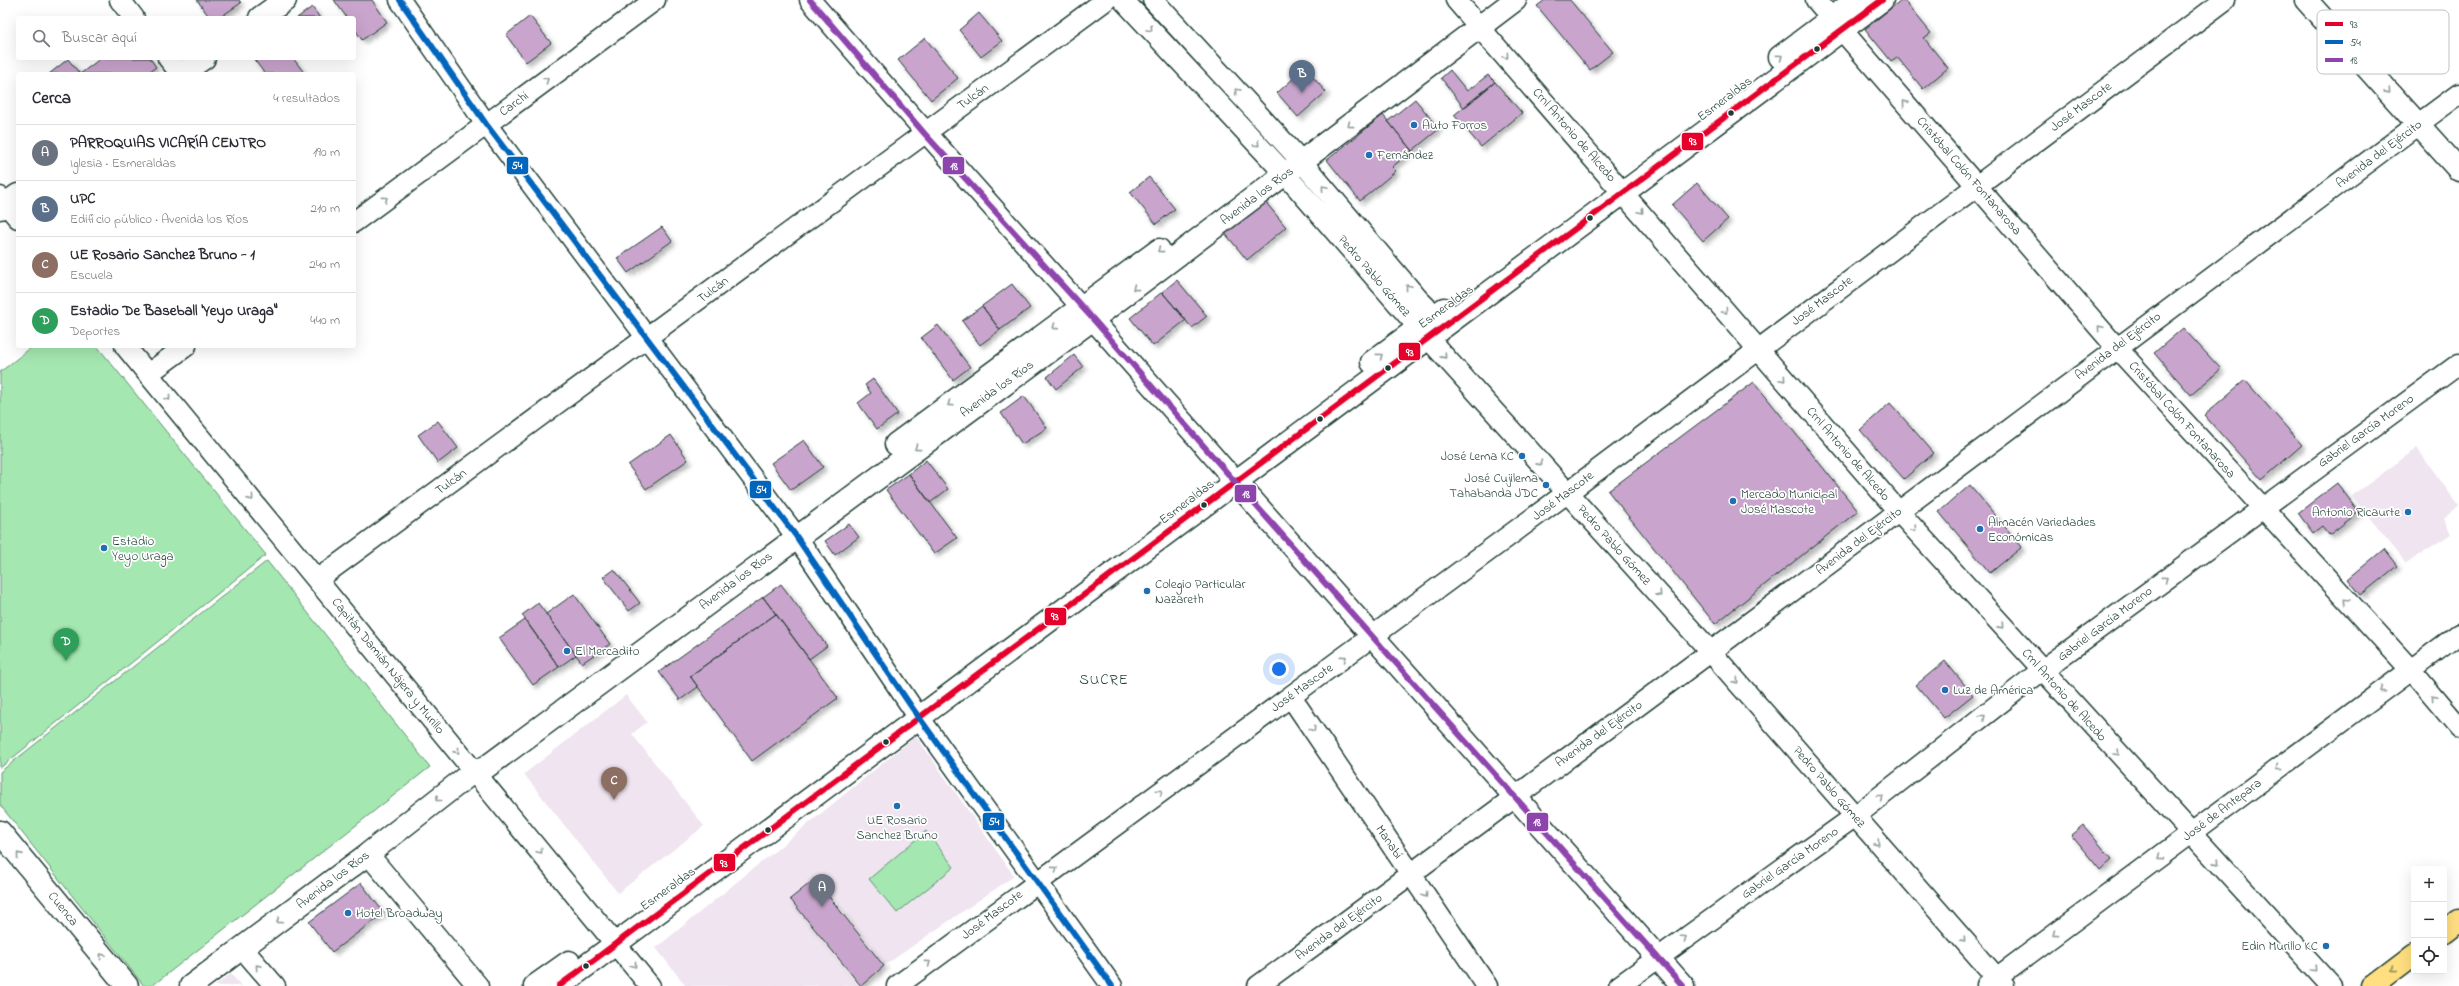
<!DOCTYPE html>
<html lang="es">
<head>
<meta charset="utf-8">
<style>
  :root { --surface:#fff; --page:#f7f7f7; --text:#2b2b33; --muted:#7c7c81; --line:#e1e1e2; --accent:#b45309 }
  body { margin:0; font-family:"Indie Flower",sans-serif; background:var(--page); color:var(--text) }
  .controls { position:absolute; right:12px; bottom:12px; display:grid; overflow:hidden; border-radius:4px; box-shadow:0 4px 16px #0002 }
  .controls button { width:36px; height:36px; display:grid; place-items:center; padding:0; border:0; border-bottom:1px solid var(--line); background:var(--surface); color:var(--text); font:20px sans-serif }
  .you { position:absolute; left:1279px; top:669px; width:14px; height:14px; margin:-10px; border:3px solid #fff; border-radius:50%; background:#1a73e8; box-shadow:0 0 0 6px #1a73e833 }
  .badge { display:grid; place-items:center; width:26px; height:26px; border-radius:50%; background:var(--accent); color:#fff; font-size:13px; font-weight:700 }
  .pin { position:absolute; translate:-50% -33px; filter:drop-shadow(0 1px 2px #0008) }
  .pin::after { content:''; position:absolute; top:21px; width:14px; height:12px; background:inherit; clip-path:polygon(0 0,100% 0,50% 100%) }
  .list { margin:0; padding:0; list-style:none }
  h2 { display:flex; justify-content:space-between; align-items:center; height:52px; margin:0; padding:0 16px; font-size:17px }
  h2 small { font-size:13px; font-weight:400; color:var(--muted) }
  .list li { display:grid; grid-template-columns:26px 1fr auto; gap:12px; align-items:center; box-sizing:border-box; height:56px; padding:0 16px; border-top:1px solid var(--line) }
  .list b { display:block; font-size:15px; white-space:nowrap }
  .list p { margin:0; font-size:13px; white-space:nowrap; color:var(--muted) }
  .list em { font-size:13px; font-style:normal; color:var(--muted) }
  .icon { flex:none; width:22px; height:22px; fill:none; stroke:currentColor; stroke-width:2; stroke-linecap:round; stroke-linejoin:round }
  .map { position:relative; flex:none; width:2459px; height:986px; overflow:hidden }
  .search { position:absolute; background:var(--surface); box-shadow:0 4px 16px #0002; left:16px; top:16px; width:340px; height:44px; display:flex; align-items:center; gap:10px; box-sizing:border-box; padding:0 14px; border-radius:4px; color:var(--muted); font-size:15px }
  .panel { position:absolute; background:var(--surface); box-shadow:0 4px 16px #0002; left:16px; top:72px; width:340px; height:276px; border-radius:4px }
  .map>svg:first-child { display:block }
</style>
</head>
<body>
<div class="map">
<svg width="2459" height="986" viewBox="0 0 2459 986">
  <defs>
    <filter id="shadow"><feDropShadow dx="3.5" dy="3.5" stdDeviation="2" flood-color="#0004"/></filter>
  </defs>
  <rect width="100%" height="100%" fill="#fff"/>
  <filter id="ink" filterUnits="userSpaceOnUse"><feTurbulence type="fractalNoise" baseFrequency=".025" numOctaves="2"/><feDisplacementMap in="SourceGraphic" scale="8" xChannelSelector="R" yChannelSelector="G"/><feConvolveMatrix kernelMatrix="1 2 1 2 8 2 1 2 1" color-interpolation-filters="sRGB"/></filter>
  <g filter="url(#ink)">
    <path fill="#efe4f0" d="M2417 448 2458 505 2444 519 2451 534 2406 563 2352 496Z
      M626 695 647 722 632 734 704 826 618 893 524 774Z
      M916 736 1014 876 885 965 816 877 789 899 858 986H686L656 948Z
      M231 974 241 986H215Z"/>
    <path fill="#a4e7b1" stroke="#629272" d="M33 346H97L266 555 0 768V372Z
      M267 561 430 767 152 986H144L0 805V772Z
      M926 831 954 867 897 913 869 879Z"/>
    <path fill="#c9a4cc" stroke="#1f3d34" filter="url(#shadow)" d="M197 0H239L241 3 219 18H210Z
      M334 0H372L387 22 362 40 354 28V18H347Z
      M1545 0H1570L1613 52 1590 70 1537 6Z
      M1901 0H1904L1931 33 1924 38 1948 68 1923 89 1897 57 1891 61 1865 29Z
      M312 7 320 18H297Z
      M979 13 1002 41 981 57 959 30Z
      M530 16 551 43 526 62 506 35Z
      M925 38 958 78 931 100 898 60Z
      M101 58H150L156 67 146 74H80Z
      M253 58H293L305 74H265Z
      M68 59 80 74H49Z
      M1305 68 1326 92 1298 117 1277 93Z
      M1450 70 1467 91 1488 75 1495 82 1464 108 1441 78Z
      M1495 82 1522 113 1481 147 1454 115Z
      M1415 99 1439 129 1412 151 1388 121Z
      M1383 115 1412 151 1392 167 1396 171 1360 201 1327 160Z
      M1149 177 1175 209 1156 224 1130 192Z
      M1697 183 1728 219 1703 241 1672 205Z
      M1264 200 1286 227 1247 260 1224 232Z
      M662 227 672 241 628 273 617 258Z
      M1177 280 1207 316 1192 328 1162 292Z
      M1012 284 1030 308 1000 330 982 306Z
      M1162 292 1186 320 1153 346 1130 318Z
      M982 306 1000 330 980 345 962 321Z
      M938 325 970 367 953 380 921 338Z
      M2183 328 2221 369 2191 395 2154 353Z
      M1074 355 1083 367 1056 389 1047 377Z
      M873 379 898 414 877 429 858 403 871 393 865 385Z
      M2245 380 2302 445 2262 480 2204 415Z
      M1754 382 1858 511 1715 624 1608 491Z
      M1024 396 1047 428 1022 444 1001 413Z
      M1890 403 1934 453 1904 479 1860 430Z
      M438 421 458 448 438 463 418 435Z
      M671 435 688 460 646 489 628 465Z
      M804 440 823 467 791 490 771 463Z
      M926 460 948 489 930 503 909 474Z
      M909 474 957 538 934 554 886 490Z
      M2337 483 2359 512 2329 535 2322 526 2313 533 2298 513Z
      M1970 485 2022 547 1990 573 1939 512Z
      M849 524 859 537 835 555 825 541Z
      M2384 549 2397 566 2361 595 2348 579Z
      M614 569 640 603 629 611 603 577Z
      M781 584 827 646 809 659 763 597Z
      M574 594 610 644 582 663 546 614Z
      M763 597 776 614 690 676 698 687 680 700 659 672Z
      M538 603 576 655 559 667 522 615Z
      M776 614 838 698 752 761 690 676Z
      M525 620 559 667 533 685 499 638Z
      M1945 661 1973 695 1944 718 1916 685Z
      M2083 825 2112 859 2100 870 2071 835Z
      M815 879 884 966 861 986 790 899Z
      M361 883 384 913 332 952 309 922Z"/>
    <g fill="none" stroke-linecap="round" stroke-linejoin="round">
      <g stroke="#1f3d34" stroke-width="23">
        <path id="street" d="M120 0 134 18
          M400 0 486 124 796 536 913 709 1112 986
          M810 0C947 159 1089 313 1227 472
          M1123 0 1286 175 1418 327 1711 652 2004 986
          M1153 0 1302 162 1418 299 1445 326
          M1456 0 1898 511 2331 986
          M1816 0 2116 347 2410 669 2459 727
          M168 58 181 74
          M0 197 18 218
          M354 222 655 0
          M125 346 650 986
          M148 374 186 346
          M318 579 1106 0
          M1291 697 1487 986
          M368 854 478 986
          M242 948 275 986
          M1987 985 2459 634
          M897 986 1567 493 2225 0
          M1258 986C1661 692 2058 391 2459 94
          M1619 986 1854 817 2041 671 2459 364"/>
      </g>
      <g stroke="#1f3d34" stroke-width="25">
        <path id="secondary" d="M2306 0 2459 170
          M260 18 285 0
          M1780 57 1856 0
          M181 74 204 58
          M0 208 18 195
          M1372 362 1444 309
          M896 444 1159 250
          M1227 472 1683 986
          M0 832 127 986
          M191 986 368 854 474 771 485 768 1093 319 1515 0
          M535 986 569 962
          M559 986 1882 0"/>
      </g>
      <g stroke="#1f3d34" stroke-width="25">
        <path id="primary" d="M2444 933 2459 921
          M2373 986 2414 955"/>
      </g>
      <use href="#street" stroke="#fff" stroke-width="20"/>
      <use href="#secondary" stroke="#fff" stroke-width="22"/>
      <use href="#primary" stroke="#ffdf80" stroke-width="22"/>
      <g stroke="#fff" stroke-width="9">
        <path id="bus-1" d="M559 986 1882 0"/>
      </g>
      <g stroke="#fff" stroke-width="9">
        <path id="bus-2" d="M400 0 486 124 796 536 913 709 1112 986"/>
      </g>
      <g stroke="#fff" stroke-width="9">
        <path id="bus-3" d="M810 0 924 133 1093 319 1236 483 1683 986"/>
      </g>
      <use href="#bus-1" stroke="#e4002b" stroke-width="6"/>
      <use href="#bus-2" stroke="#0065bd" stroke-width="6"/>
      <use href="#bus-3" stroke="#8e44ad" stroke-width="6"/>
    </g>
    <defs><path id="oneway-chevron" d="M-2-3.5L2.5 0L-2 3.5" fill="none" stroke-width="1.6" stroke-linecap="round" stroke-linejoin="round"/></defs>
    <g stroke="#8f9e9a">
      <use href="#oneway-chevron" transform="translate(1150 29) rotate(47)"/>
      <use href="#oneway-chevron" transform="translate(1506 56) rotate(49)"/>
      <use href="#oneway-chevron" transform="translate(1780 57) rotate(-37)"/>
      <use href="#oneway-chevron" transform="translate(546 80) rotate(-36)"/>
      <use href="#oneway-chevron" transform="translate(1237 91) rotate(-133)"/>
      <use href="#oneway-chevron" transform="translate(2388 91) rotate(48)"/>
      <use href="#oneway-chevron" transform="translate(1905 103) rotate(-131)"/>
      <use href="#oneway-chevron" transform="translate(1350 125) rotate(143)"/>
      <use href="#oneway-chevron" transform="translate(1257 144) rotate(47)"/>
      <use href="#oneway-chevron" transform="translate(1324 188) rotate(-130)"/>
      <use href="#oneway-chevron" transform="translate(385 199) rotate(-36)"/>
      <use href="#oneway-chevron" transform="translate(1641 211) rotate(50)"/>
      <use href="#oneway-chevron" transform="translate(1160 250) rotate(143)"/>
      <use href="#oneway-chevron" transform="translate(1408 287) rotate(-130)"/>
      <use href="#oneway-chevron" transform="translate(1135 288) rotate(143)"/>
      <use href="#oneway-chevron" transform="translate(1725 311) rotate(50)"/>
      <use href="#oneway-chevron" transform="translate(1055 327) rotate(144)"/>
      <use href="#oneway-chevron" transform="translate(2100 328) rotate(-131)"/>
      <use href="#oneway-chevron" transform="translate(1380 356) rotate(-37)"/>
      <use href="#oneway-chevron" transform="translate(1444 356) rotate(48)"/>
      <use href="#oneway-chevron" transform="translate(1783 379) rotate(49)"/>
      <use href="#oneway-chevron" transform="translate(168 398) rotate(51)"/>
      <use href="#oneway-chevron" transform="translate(950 404) rotate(144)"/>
      <use href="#oneway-chevron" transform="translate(917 448) rotate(144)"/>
      <use href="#oneway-chevron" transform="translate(1540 463) rotate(48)"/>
      <use href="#oneway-chevron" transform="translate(251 498) rotate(51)"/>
      <use href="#oneway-chevron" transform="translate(1914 529) rotate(48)"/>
      <use href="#oneway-chevron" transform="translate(2165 579) rotate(-37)"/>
      <use href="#oneway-chevron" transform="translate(1659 594) rotate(48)"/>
      <use href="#oneway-chevron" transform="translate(2346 601) rotate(-133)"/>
      <use href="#oneway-chevron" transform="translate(2001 626) rotate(48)"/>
      <use href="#oneway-chevron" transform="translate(1344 658) rotate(-37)"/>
      <use href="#oneway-chevron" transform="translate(1736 681) rotate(49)"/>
      <use href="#oneway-chevron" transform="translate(2382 690) rotate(143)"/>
      <use href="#oneway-chevron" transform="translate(2434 697) rotate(-131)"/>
      <use href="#oneway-chevron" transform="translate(1983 717) rotate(-38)"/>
      <use href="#oneway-chevron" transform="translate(1313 729) rotate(56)"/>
      <use href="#oneway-chevron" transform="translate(457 751) rotate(51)"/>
      <use href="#oneway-chevron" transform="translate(2117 753) rotate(47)"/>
      <use href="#oneway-chevron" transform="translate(2278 768) rotate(143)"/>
      <use href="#oneway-chevron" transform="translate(1160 792) rotate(-36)"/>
      <use href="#oneway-chevron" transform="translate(1880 797) rotate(-38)"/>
      <use href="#oneway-chevron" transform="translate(438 799) rotate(142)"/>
      <use href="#oneway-chevron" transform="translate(1877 843) rotate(48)"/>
      <use href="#oneway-chevron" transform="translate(540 851) rotate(50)"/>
      <use href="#oneway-chevron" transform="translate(19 855) rotate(-129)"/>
      <use href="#oneway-chevron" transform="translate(2160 857) rotate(143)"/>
      <use href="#oneway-chevron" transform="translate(2217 862) rotate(48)"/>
      <use href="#oneway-chevron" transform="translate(1055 869) rotate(-36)"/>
      <use href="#oneway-chevron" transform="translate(1425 895) rotate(56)"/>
      <use href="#oneway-chevron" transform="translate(279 921) rotate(143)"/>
      <use href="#oneway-chevron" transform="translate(2055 934) rotate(143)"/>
      <use href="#oneway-chevron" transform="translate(1684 938) rotate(-35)"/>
      <use href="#oneway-chevron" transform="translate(1963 940) rotate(48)"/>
      <use href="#oneway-chevron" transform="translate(102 956) rotate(-129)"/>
      <use href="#oneway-chevron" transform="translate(928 963) rotate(-37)"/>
      <use href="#oneway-chevron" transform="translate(634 965) rotate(52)"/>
      <use href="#oneway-chevron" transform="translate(258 967) rotate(-131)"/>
      <use href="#oneway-chevron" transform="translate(2315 969) rotate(47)"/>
    </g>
    <use stroke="#8f8e5a" href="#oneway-chevron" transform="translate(2393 970) rotate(143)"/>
  </g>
  <g fill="#1f3d34" stroke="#fff" stroke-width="1.5">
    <circle cx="1817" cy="49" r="3.5"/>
    <circle cx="1731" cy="113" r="3.5"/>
    <circle cx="1590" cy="218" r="3.5"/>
    <circle cx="1388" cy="368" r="3.5"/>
    <circle cx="1320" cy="419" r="3.5"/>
    <circle cx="1204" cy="505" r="3.5"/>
    <circle cx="886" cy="742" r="3.5"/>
    <circle cx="768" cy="830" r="3.5"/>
    <circle cx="586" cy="966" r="3.5"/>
  </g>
  <g fill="#1f6fb2" stroke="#fff" stroke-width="1.5">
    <circle cx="1414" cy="125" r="4"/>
    <circle cx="1369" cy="155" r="4"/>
    <circle cx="1522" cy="456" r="4"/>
    <circle cx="1546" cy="485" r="4"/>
    <circle cx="1733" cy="501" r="4"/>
    <circle cx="2408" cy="512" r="4"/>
    <circle cx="1980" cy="529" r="4"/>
    <circle cx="104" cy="548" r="4"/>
    <circle cx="1147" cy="591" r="4"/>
    <circle cx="567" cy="651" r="4"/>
    <circle cx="1945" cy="690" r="4"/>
    <circle cx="897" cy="806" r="4"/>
    <circle cx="348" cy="913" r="4"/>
    <circle cx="2326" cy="946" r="4"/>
  </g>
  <g text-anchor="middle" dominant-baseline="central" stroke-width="3.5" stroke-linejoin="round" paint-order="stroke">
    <g font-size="13" fill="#1f3d34" stroke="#fff">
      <text transform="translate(973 97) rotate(-36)">Tulcán</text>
      <text transform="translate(1725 99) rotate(-37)">Esmeraldas</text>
      <text transform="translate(514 104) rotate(-36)">Carchi</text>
      <text transform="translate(2081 107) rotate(-37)">José Mascote</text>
      <text transform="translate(1574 135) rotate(49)">Crnl Antonio de Alcedo</text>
      <text transform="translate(2379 154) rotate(-37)">Avenida del Ejército</text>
      <text transform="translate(1969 176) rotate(49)">Cristóbal Colón Fontanarosa</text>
      <text transform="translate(1257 196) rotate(-37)">Avenida los Ríos</text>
      <text transform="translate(1374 276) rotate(49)">Pedro Pablo Gómez</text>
      <text transform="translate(713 290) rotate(-37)">Tulcán</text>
      <text transform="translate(1822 301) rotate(-37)">José Mascote</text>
      <text transform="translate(1446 307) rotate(-36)">Esmeraldas</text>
      <text transform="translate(2118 346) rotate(-37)">Avenida del Ejército</text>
      <text transform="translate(997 389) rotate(-36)">Avenida los Ríos</text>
      <text transform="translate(2182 420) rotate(48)">Cristóbal Colón Fontanarosa</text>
      <text transform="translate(2366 431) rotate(-36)">Gabriel García Moreno</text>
      <text transform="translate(1848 454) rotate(49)">Crnl Antonio de Alcedo</text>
      <text transform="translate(451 482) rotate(-36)">Tulcán</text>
      <text transform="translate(1563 496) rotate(-37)">José Mascote</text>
      <text transform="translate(1187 502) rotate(-37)">Esmeraldas</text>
      <text transform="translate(1859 541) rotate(-37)">Avenida del Ejército</text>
      <text transform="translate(1614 545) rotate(48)">Pedro Pablo Gómez</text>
      <text transform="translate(736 581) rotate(-37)">Avenida los Ríos</text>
      <text transform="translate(2105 624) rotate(-37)">Gabriel García Moreno</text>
      <text transform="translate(388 666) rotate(51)">Capitán Damián Nájera y Murillo</text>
      <text transform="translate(1302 688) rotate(-36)">José Mascote</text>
      <text transform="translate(2064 695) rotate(48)">Crnl Antonio de Alcedo</text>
      <text transform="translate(1599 734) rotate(-36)">Avenida del Ejército</text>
      <text transform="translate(1829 787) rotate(49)">Pedro Pablo Gómez</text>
      <text transform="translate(2222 810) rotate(-37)">José de Antepara</text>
      <text transform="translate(1389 842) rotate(56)">Manabí</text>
      <text transform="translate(1790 863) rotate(-35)">Gabriel García Moreno</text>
      <text transform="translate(333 880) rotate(-37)">Avenida los Ríos</text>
      <text transform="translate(668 889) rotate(-36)">Esmeraldas</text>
      <text transform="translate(63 909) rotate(51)">Cuenca</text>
      <text transform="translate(992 915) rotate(-37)">José Mascote</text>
      <text transform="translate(1339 927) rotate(-36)">Avenida del Ejército</text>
    </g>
    <g font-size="13" fill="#1f3d34" stroke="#fff" text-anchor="start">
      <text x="1422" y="125">Auto Forros</text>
      <text x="1377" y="155">Fernández</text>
      <text x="1514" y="456" text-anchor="end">José Lema KC</text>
      <text x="1538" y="478" text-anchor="end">José Cujilema<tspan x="1538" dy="15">Tahabanda JDC</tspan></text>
      <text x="1741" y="494">Mercado Municipal<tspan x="1741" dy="15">José Mascote</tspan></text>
      <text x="2400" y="512" text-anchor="end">Antonio Ricaurte</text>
      <text x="1988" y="522">Almacén Variedades<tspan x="1988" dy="15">Económicas</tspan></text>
      <text x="112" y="541">Estadio<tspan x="112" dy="15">Yeyo Uraga</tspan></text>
      <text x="1155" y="584">Colegio Particular<tspan x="1155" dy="15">Nazareth</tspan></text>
      <text x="575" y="651">El Mercadito</text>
      <text x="1953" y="690">Luz de América</text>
      <text x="897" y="820" text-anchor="middle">UE Rosario<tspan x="897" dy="15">Sanchez Bruno</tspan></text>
      <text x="356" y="913">Hotel Broadway</text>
      <text x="2318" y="946" text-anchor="end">Edin Murillo KC</text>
    </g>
    <g font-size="15" letter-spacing="1" fill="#1f3d34" stroke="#fff">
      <text x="1104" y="680">SUCRE</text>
    </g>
  </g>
  <rect x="2317" y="10" width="132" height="64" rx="6" fill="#fff" stroke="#bcc5c2" stroke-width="1"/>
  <rect x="2325" y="22" width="18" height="4" fill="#e4002b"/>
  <rect x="2325" y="40" width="18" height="4" fill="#0065bd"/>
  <rect x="2325" y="58" width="18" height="4" fill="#8e44ad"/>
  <g font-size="11" fill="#1f3d34">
    <text x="2350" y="28">93</text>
    <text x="2350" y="46">54</text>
    <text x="2350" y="64">18</text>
  </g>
  <g stroke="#fff" stroke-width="1.5">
    <rect x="1681" y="132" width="23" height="19" rx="4" fill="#e4002b"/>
    <rect x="506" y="156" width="23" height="19" rx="4" fill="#0065bd"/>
    <rect x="942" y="156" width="23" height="19" rx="4" fill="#8e44ad"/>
    <rect x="1398" y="342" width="23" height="19" rx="4" fill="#e4002b"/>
    <rect x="749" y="480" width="23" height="19" rx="4" fill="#0065bd"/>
    <rect x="1234" y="484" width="23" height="19" rx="4" fill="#8e44ad"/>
    <rect x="1044" y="607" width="23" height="19" rx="4" fill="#e4002b"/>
    <rect x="982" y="812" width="23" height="19" rx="4" fill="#0065bd"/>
    <rect x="1526" y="812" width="23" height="20" rx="4" fill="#8e44ad"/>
    <rect x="713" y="853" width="23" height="19" rx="4" fill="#e4002b"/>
  </g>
  <g font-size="11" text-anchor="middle" font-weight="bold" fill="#fff">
    <text x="1693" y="145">93</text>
    <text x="517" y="169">54</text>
    <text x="954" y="170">18</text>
    <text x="1410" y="356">93</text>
    <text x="761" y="493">54</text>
    <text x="1246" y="498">18</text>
    <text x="1055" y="620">93</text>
    <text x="994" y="825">54</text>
    <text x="1537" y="826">18</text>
    <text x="724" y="867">93</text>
  </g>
</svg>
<div class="controls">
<button>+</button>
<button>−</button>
<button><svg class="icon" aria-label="locate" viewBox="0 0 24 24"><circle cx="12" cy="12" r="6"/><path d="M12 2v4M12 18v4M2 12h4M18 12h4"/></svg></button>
</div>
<div class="you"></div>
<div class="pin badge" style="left:822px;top:907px;background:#6b7280">A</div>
<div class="pin badge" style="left:1302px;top:93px;background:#5c6f8a">B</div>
<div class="pin badge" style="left:614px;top:800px;background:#8d6e63">C</div>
<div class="pin badge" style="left:66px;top:661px;background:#2e9e5b">D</div>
<div class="search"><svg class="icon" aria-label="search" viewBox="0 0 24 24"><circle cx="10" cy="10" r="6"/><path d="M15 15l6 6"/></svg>Buscar aquí</div>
<section class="panel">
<h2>Cerca<small>4 resultados</small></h2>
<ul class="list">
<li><span class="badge" style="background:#6b7280">A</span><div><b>PARROQUIAS VICARÍA CENTRO</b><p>Iglesia · Esmeraldas</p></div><em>190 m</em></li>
<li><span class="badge" style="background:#5c6f8a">B</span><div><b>UPC</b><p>Edificio público · Avenida los Ríos</p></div><em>210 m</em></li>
<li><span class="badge" style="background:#8d6e63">C</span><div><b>UE Rosario Sanchez Bruno - 1</b><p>Escuela</p></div><em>240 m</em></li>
<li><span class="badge" style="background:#2e9e5b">D</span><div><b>Estadio De Baseball 'Yeyo Uraga&quot;</b><p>Deportes</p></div><em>440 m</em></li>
</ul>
</section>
</div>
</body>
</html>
